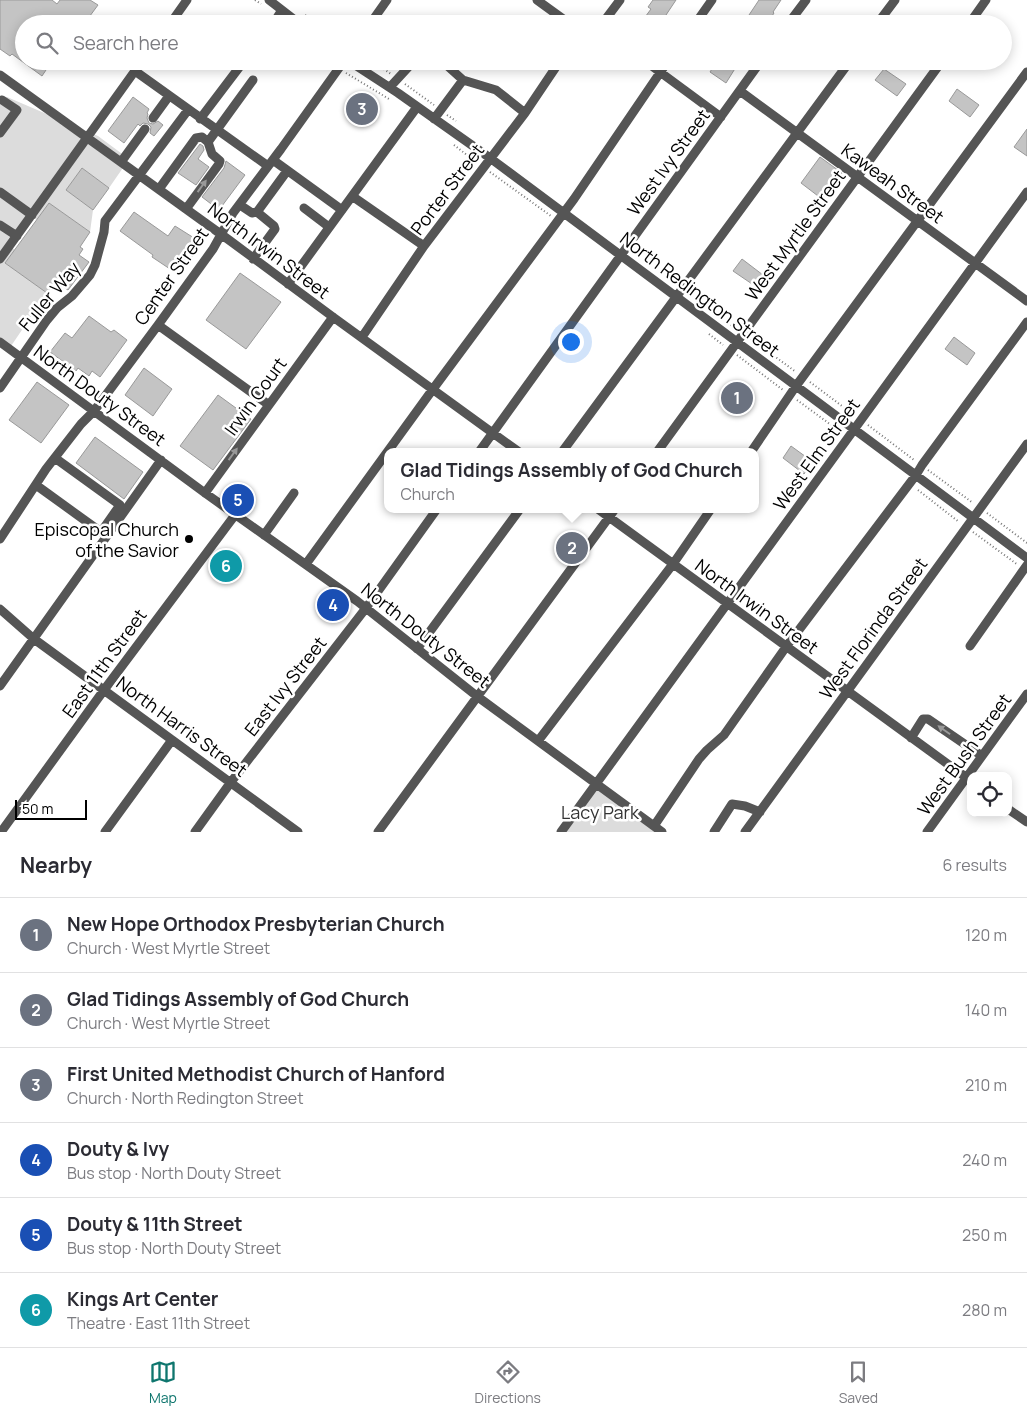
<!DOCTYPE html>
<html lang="en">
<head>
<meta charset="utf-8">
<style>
  :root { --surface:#fff; --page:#f7f7f7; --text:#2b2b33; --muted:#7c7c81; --line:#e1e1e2; --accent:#0f766e }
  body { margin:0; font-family:Manrope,sans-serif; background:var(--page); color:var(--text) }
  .controls { position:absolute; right:15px; bottom:15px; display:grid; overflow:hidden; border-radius:10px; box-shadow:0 2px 12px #0003 }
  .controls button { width:45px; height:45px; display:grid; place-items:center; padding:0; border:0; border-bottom:1px solid var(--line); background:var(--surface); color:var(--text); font:25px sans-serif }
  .scale { position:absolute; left:15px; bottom:12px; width:72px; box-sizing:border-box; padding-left:5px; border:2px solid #000; border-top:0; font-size:14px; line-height:18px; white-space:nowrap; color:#000; -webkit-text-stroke:4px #fff; paint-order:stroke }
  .you { position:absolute; left:570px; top:341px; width:18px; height:18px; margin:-12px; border:4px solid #fff; border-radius:50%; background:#1a73e8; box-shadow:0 0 0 8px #1a73e833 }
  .badge { display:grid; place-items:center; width:32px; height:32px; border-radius:50%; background:var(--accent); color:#fff; font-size:16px; font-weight:700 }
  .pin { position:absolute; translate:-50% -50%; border:2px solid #fff; box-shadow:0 1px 5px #0006 }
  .popup { position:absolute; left:384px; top:448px; width:375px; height:65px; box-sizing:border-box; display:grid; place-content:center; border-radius:10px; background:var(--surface); filter:drop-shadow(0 1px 4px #0005); font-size:16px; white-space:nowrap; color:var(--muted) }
  .popup b { font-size:19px; color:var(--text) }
  .popup::after { content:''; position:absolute; left:50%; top:100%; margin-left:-10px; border:10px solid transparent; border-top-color:var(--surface) }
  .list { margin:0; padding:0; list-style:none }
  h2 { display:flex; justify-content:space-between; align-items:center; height:65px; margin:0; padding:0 20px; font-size:21px }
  h2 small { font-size:16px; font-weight:400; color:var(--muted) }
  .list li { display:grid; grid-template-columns:32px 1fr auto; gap:15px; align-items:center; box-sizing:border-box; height:75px; padding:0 20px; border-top:1px solid var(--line) }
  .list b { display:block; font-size:19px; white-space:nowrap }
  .list p { margin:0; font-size:16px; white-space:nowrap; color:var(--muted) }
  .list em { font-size:16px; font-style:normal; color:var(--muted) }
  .icon { flex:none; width:28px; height:28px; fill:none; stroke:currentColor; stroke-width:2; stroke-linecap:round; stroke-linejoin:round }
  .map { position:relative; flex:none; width:1027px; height:832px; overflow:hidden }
  .search { position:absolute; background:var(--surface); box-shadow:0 2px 12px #0003; left:15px; right:15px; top:15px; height:55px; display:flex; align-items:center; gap:12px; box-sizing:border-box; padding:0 18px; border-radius:28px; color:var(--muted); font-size:19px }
  .sheet { height:515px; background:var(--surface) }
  nav { display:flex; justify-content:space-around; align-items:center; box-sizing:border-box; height:70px; border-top:1px solid var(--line); background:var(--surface); font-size:14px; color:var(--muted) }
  nav a { display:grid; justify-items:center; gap:2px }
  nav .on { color:var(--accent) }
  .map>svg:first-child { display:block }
</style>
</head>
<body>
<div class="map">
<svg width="1027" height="832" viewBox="0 0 1027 832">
  <rect width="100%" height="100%" fill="#fff"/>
  <path fill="#dcdcdc" d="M0 97 3 99 7 97 98 136 129 159 109 188 82 168 66 190 93 210 90 232 49 203 37 220 34 218 12 248 15 250 5 263 47 293 9 349 0 342Z
    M596 784 662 832H561Z"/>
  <path fill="#c4c4c4" stroke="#999" d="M0 0H52L57 4 60 0H90L98 5 84 24H24V61H52L42 76 12 54 10 56 0 49Z
    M653 0H676L660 24H640L651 9 648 7Z
    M759 0H781L773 12 774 13 767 24H743Z
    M717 61H727L736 67 726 83 710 72Z
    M884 69 906 84 897 96 875 80Z
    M957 89 979 105 970 117 949 101Z
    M133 97 149 109 147 113 148 114 147 118 149 123 153 124 158 121 163 125 154 136 150 133 151 127 148 124 143 123 140 126 138 124 124 143 108 131Z
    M1027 129V156L1014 147Z
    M200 144 203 146 204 150 198 159 209 167 196 185 178 173Z
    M820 157 842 173 822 199 801 183Z
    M226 161 245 175 219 210 202 197 224 168Z
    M82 168 109 188 93 210 66 190Z
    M49 203 90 232 80 247 83 249 79 255 89 262 68 290 55 281 47 293 5 263Z
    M134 212 168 236 175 226 202 243 179 275 152 257 153 255 120 231Z
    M742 259 763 275 755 286 733 271Z
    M240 273 281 302 246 349 206 320Z
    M89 316 111 332 114 330 127 340 100 377 92 371 89 376 78 368 76 371 50 352 65 333 72 338Z
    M954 337 975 353 967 365 945 349Z
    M144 368 172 389 153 416 125 395Z
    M37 382 69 405 41 443 9 420Z
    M218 395 251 419 213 470 180 446Z
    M95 437 143 472 124 499 76 463Z
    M791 446 813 462 804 474 783 458Z"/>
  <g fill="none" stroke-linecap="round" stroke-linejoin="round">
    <path stroke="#777" stroke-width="2" stroke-dasharray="1 2.5" stroke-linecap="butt" d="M255 0 261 4
      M305 15 317 24
      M372 61 391 74
      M346 73 389 99
      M405 84 434 105
      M447 115 456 121
      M454 145 476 162
      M490 172 551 216
      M689 293 735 328
      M709 334 723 345
      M751 339 796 372
      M737 355 783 390
      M810 382 854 415
      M797 400 838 430
      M868 425 914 460
      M928 470 973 503
      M918 490 959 522
      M987 513 1027 543
      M973 532 1018 565"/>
    <path stroke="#555" stroke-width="9" d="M269 0 300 24
      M537 0 570 24
      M170 24 187 0
      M273 24 282 10
      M370 24 387 0
      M602 24 620 0
      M695 24 712 0
      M788 24 806 0
      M877 24 895 0
      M969 24 986 0
      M349 61 398 93 490 158 1027 558
      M442 61 463 80
      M645 61 721 117
      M135 71 268 166
      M0 75 229 240 333 317 519 452
      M390 87 414 61
      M740 91 1027 301
      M153 118 169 96
      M200 119 244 61
      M434 119 463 80 496 90 525 113
      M0 133 17 110 2 100
      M208 142 253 80
      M273 160 342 210
      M121 162 145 129
      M159 189 196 138 202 137 208 142 212 154 220 161 219 164 186 209
      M0 192 32 215
      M352 196 424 246
      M240 205 252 213 257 212 287 171
      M304 208 329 227
      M0 225 17 236
      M0 259 142 61
      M253 259 275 229 274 226 257 212
      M288 284 417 107
      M158 325 269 405
      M362 337 424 246 525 113 560 61
      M0 342 205 493 357 601 478 697 662 832
      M0 388 47 320 57 308 72 296 90 275 95 265 104 232 105 221 188 110
      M479 452 761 61
      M562 452 850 61
      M657 452 942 61
      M751 452 796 386 1027 72
      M36 485 101 532 120 505 55 458
      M205 493 333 317
      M598 509 971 781
      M264 535 294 493
      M0 539 46 469 81 424 94 411 158 325 213 249 233 213 281 149 344 61
      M306 564 433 389 574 199 668 61
      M0 609 34 639 298 832
      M970 646 1027 565
      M417 649 520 509
      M0 686 161 460
      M911 738 923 719H928L982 756
      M538 741 673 564 711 509
      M1008 809 1027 822
      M654 826 699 759 707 750 724 735 786 647 916 475 922 465 1027 322
      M1 832 104 690 235 515
      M105 832 172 740
      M195 832 231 782 366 608 437 509
      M378 832 615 509
      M561 832 1027 192
      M714 832 732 804 745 806 760 812
      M745 832 1027 444
      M927 832 1027 694"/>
  </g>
  <defs><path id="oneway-solid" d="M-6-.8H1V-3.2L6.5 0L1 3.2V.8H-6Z" transform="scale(1.25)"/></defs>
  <g fill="#999">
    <use href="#oneway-solid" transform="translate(202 186) rotate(-54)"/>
    <use href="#oneway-solid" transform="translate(233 454) rotate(-54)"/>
    <use href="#oneway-solid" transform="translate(944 730) rotate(-145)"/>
  </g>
  <circle fill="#000" stroke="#fff" stroke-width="2" cx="189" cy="539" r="5"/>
  <g text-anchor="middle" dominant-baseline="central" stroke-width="5" stroke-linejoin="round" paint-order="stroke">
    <g font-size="18" fill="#000" stroke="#fff">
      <text transform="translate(668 162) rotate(-54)">West Ivy Street</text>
      <text transform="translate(893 183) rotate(36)">Kaweah Street</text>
      <text transform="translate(447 189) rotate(-53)">Porter Street</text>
      <text transform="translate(795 235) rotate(-54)">West Myrtle Street</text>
      <text transform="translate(269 250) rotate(37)">North Irwin Street</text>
      <text transform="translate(171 276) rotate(-55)">Center Street</text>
      <text transform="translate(700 294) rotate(37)">North Redington Street</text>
      <text transform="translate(49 296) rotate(-50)">Fuller Way</text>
      <text transform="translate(100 395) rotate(36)">North Douty Street</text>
      <text transform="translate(255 396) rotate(-54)">Irwin Court</text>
      <text transform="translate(816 454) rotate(-54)">West Elm Street</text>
      <text transform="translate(757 606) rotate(36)">North Irwin Street</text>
      <text transform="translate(873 628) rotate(-54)">West Florinda Street</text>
      <text transform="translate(426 635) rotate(38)">North Douty Street</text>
      <text transform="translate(104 663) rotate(-54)">East 11th Street</text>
      <text transform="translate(285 686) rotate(-52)">East Ivy Street</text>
      <text transform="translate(182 726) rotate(36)">North Harris Street</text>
      <text transform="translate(964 754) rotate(-54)">West Bush Street</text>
    </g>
    <g font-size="18" fill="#000" stroke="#fff" text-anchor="end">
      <text x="179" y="529">Episcopal Church<tspan x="179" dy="21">of the Savior</tspan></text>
    </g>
    <g font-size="18" fill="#333" stroke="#fff">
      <text x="600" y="812">Lacy Park</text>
    </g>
  </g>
</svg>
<div class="controls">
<button><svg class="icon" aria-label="locate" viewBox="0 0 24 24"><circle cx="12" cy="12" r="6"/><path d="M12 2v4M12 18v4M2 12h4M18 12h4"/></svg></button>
</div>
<div class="scale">50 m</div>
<div class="you"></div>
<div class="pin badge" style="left:737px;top:398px;background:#6b7280">1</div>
<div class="pin badge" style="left:572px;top:548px;background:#6b7280">2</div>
<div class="popup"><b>Glad Tidings Assembly of God Church</b>Church</div>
<div class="pin badge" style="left:362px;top:109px;background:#6b7280">3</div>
<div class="pin badge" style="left:333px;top:605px;background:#1a4fb4">4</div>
<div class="pin badge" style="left:238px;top:500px;background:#1a4fb4">5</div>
<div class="pin badge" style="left:226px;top:566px;background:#0f9aa8">6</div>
<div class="search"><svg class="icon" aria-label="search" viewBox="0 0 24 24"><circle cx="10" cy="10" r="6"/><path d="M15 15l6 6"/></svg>Search here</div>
</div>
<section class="sheet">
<h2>Nearby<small>6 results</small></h2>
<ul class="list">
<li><span class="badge" style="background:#6b7280">1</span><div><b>New Hope Orthodox Presbyterian Church</b><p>Church · West Myrtle Street</p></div><em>120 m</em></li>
<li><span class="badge" style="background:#6b7280">2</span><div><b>Glad Tidings Assembly of God Church</b><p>Church · West Myrtle Street</p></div><em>140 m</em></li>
<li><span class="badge" style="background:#6b7280">3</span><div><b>First United Methodist Church of Hanford</b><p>Church · North Redington Street</p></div><em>210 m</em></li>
<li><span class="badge" style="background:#1a4fb4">4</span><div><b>Douty &amp; Ivy</b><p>Bus stop · North Douty Street</p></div><em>240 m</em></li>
<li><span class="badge" style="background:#1a4fb4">5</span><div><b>Douty &amp; 11th Street</b><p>Bus stop · North Douty Street</p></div><em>250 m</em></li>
<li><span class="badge" style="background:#0f9aa8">6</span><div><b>Kings Art Center</b><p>Theatre · East 11th Street</p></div><em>280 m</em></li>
</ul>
</section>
<nav>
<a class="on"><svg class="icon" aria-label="map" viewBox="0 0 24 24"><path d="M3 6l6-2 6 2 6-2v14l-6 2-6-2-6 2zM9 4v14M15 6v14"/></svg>Map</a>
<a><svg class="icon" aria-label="directions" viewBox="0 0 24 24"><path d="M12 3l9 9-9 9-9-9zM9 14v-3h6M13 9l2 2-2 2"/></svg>Directions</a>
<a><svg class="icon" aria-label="saved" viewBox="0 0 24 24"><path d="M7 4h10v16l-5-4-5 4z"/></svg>Saved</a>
</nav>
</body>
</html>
